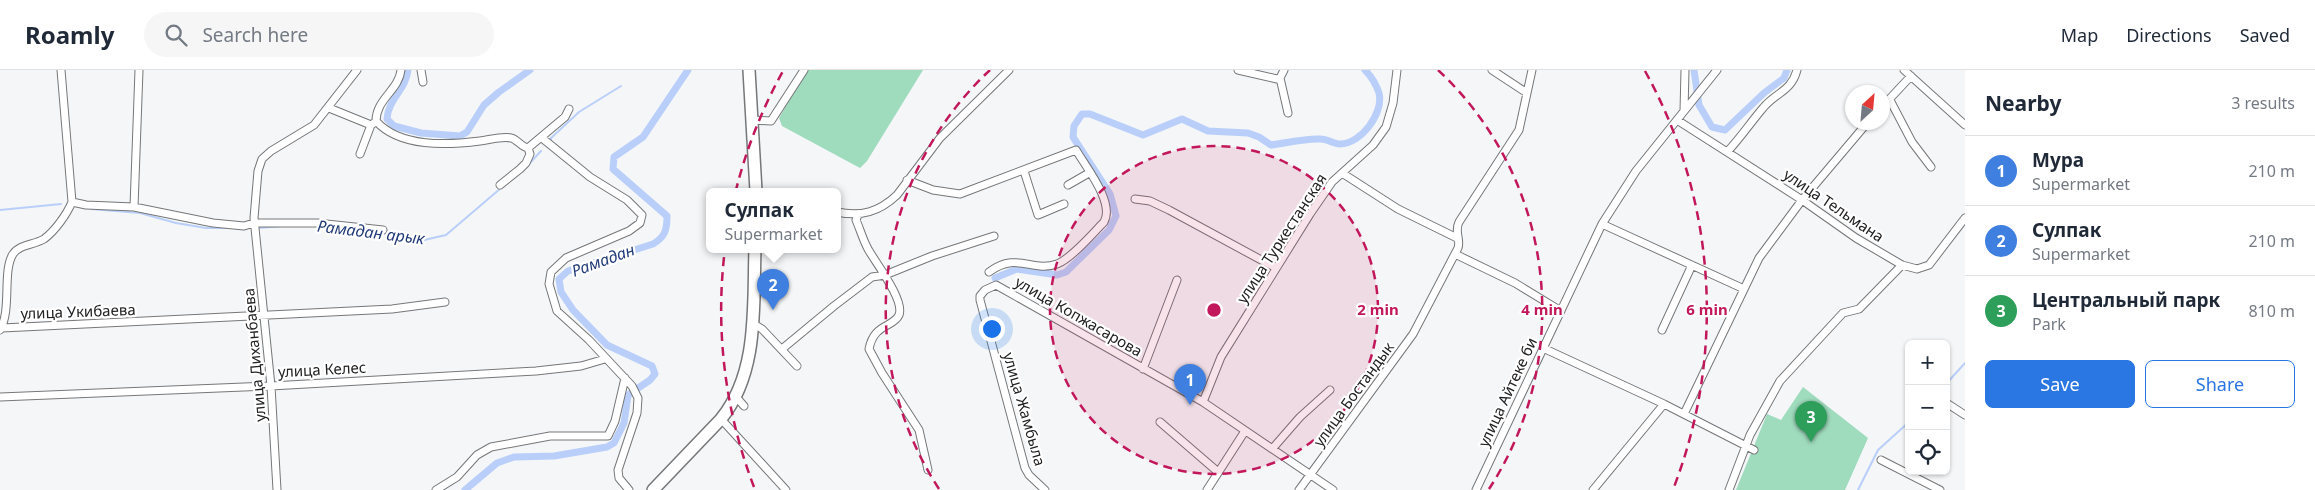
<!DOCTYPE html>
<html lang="en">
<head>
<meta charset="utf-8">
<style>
  :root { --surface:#fff; --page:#f6f6f7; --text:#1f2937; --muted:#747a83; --line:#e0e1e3; --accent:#2a76e2 }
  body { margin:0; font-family:"Noto Sans",sans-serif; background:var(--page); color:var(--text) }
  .controls { position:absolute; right:15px; bottom:15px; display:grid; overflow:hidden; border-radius:8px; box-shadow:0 1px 4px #0004 }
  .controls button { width:45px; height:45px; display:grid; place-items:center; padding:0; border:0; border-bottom:1px solid var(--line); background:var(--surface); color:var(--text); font:25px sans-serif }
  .compass { position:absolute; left:1845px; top:15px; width:45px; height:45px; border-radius:50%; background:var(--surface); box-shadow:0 1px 4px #0004; rotate:26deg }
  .you { position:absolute; left:991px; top:258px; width:18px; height:18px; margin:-12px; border:4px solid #fff; border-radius:50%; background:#1a73e8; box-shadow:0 0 0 8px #1a73e833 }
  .badge { display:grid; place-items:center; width:32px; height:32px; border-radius:50%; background:var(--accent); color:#fff; font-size:16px; font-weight:700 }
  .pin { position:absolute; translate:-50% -41px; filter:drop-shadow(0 1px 2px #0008) }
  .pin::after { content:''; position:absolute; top:26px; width:18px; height:15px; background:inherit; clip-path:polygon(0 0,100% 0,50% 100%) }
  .popup { position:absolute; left:706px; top:118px; width:135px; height:65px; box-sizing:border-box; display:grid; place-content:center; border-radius:8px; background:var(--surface); filter:drop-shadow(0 1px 4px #0005); font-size:16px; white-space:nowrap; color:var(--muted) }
  .popup b { font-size:19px; color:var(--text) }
  .popup::after { content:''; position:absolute; left:50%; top:100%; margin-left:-10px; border:10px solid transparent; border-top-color:var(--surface) }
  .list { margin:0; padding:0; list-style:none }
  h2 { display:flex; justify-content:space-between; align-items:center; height:65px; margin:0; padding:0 20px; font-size:21px }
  h2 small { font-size:16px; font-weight:400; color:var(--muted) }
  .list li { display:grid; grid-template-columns:32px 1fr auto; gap:15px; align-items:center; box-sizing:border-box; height:70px; padding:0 20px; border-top:1px solid var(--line) }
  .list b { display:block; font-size:19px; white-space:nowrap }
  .list p { margin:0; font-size:16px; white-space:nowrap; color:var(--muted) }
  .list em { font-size:16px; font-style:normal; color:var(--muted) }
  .actions { display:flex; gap:10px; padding:15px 20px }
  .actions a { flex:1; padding:11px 0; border:1px solid var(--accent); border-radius:8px; text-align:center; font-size:18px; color:var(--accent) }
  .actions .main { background:var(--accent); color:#fff }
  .icon { flex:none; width:28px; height:28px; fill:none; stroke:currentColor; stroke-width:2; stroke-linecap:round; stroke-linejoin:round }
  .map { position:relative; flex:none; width:1965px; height:420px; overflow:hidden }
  header { display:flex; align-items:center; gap:30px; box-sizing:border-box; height:70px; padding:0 25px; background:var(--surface); border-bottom:1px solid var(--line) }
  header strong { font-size:24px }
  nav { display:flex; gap:28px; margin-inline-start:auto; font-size:18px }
  .search { width:350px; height:45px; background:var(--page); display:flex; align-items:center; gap:12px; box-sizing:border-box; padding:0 18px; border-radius:28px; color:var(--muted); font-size:19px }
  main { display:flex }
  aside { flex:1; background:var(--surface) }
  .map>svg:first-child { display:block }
</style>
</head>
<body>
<header>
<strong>Roamly</strong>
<div class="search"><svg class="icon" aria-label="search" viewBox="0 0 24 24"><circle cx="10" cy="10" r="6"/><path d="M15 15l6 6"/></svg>Search here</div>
<nav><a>Map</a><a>Directions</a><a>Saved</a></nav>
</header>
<main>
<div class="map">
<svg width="1965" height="420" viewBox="0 0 1965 420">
  <rect width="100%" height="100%" fill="#f4f6f8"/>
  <path fill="#9fdbbd" d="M807 0H923L867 91 860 98 782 56 779 48Z
    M1803 317 1868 368 1845 420H1736L1767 344 1781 350Z"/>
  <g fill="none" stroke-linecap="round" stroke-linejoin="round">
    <path stroke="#b9cff9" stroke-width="2" d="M551 71V68L579 42 621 16
      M529 94 541 81
      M91 139 140 143 176 153 206 158H232
      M0 140 61 134
      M258 158 283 156
      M379 163 424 170 446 165 501 118
      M1946 314 1965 293
      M1858 420 1878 380 1909 352"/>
    <path stroke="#b9cff9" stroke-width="7" d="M408 0C406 20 388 29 387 49L394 56 421 63 460 66 467 62 484 35 499 22 530 0
      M1694 0 1699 35 1712 57 1725 60 1764 23 1784 8 1787 0
      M995 208 1017 199 1057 205 1066 202 1109 160 1116 146 1110 124 1073 67 1074 56 1082 44H1090L1143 65 1182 49 1208 61 1248 63 1259 67 1271 75C1287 73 1305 68 1321 69 1327 69 1334 74 1340 74 1361 74 1384 43 1379 23 1376 14 1372 7 1365 0
      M465 420 497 393 514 387 554 386 607 377 614 373 624 353 628 325 650 310 655 304 652 296 607 275 573 240 561 222 559 209 568 201 653 174C665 167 667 160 667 146L613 99 614 87 643 67 688 0"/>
    <g stroke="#767779" stroke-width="9">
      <path id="minor" d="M401 0C399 20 376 29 376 51 400 78 448 75 480 71 489 70 502 66 511 68 517 69 521 77 528 78
        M421 0 423 12
        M1238 0 1277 9 1280 8 1284 0
        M1492 0 1527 23
        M1904 0 1965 55
        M1280 8 1288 43
        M1890 30 1912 72 1931 97
        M1882 37 1911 6
        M329 38 371 55
        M1684 41 1685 0
        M752 50 771 51 804 0
        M1677 50 1802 130 1856 168 1902 195 1917 199 1929 195 1965 148
        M542 68 590 107 627 130 642 145 640 153 629 161 566 188 551 202 549 214 557 241 589 270 632 316 638 328 637 343 618 400 619 408 629 420
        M528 78 565 47 569 39
        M1728 81C1741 67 1751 52 1763 38 1776 22 1791 22 1797 0
        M360 84 371 55 374 53
        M1024 101 1038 145 1064 134
        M1342 103 1398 139 1457 168
        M907 110 933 120 960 124 1076 80C1086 97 1115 133 1104 152 1093 163 1071 189 1057 194 1032 203 1017 181 989 202
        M500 115 520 99 526 93 530 84 528 78
        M1068 115 1089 103
        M1135 129 1150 131 1169 140 1276 198
        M72 132 86 135 134 137 213 153 244 156 254 153H317L383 160
        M134 137 139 0
        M837 142C861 147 879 142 897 125L940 68 1009 0
        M858 145 856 150C860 159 863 170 868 179 875 192 905 230 899 245 893 258 874 253 869 279L882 303 919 360 928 400
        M1602 154 1744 219
        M1455 184 1515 213 1561 241
        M754 220 771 221
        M752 253 762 259 797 296
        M2 258 392 239 445 232
        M0 260C12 240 2 201 13 184 20 174 34 175 44 169 55 161 67 144 72 132L61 0
        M1662 260 1692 195
        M1543 278 1664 334 1754 380
        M782 279 834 236 872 207 885 205 932 186 994 166
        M1143 299 1177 210
        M0 327 271 316 536 301 581 296 605 289
        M737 328 744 336
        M1203 332 1221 287 1310 144 1332 112 1373 75 1386 57 1393 33 1397 0
        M1948 334 1965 345
        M1684 344 1759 188 1802 130 1868 52
        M721 349 786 420
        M1160 352 1218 402
        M1273 378 1300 347 1330 320
        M1881 390 1940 420
        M277 420 271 316 254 148 258 101 262 89 271 81 314 55 357 0
        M436 420 457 407 477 385 491 377 550 366H608L615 351 625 308
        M1045 420 1029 405 1025 398 980 230V226L985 220 996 215 1203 332 1333 420
        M1207 420 1245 361
        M1299 420 1413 264 1458 178C1461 169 1454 162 1459 152L1519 60 1532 0
        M1476 420 1602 154 1636 101 1717 0
        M1593 420 1664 334
        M1729 420 1750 365 1780 311 1843 243 1859 239 1902 195"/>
    </g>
    <g stroke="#767779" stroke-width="14">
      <path id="primary" d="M749 0 756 121
        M653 420 721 349C759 302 753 236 755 179"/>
    </g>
    <use href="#minor" stroke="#fff" stroke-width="7"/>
    <use href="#primary" stroke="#fff" stroke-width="11"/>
  </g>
  <circle cx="1214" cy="240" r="164" fill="#c2185b" fill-opacity=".12"/>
  <g fill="none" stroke="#c2185b" stroke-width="2.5" stroke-dasharray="9 6">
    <circle cx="1214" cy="240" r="164"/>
    <path d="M939 419A328 328 0 0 1 990 0M1438 0A328 328 0 0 1 1489 419"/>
    <path d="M754 417A493 493 0 0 1 783 1M1645 1A493 493 0 0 1 1674 417"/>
  </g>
  <g text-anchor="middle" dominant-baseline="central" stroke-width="4.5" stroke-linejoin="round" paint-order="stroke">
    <g font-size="15" fill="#212122" stroke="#fff">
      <text transform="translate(1834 135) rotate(34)">улица Тельмана</text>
      <text transform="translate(1281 168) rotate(-57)">улица Туркестанская</text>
      <text transform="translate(78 241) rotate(-2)">улица Укибаева</text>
      <text transform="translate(1079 246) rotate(30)">улица Копжасарова</text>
      <text transform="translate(254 285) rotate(-95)">улица Диханбаева</text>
      <text transform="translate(322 299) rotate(-3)">улица Келес</text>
      <text transform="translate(1507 322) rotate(-65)">улица Айтеке би</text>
      <text transform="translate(1353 324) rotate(-54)">улица Бостандык</text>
      <text transform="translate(1025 339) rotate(74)">улица Жамбыла</text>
    </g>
    <g font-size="16" font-style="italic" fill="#213c79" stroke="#fff">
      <text transform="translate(371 162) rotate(7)">Рамадан арык</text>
      <text transform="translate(603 190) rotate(-20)">Рамадан</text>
    </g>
  </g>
  <circle cx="1214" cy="240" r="8" fill="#c2185b" stroke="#fff" stroke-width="2.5"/>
  <g font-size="15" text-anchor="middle" font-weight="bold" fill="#c2185b" stroke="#fff" stroke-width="4.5" stroke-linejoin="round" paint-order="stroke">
    <text x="1378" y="245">2 min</text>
    <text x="1542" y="245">4 min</text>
    <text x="1707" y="245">6 min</text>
  </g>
</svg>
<div class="controls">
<button>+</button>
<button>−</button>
<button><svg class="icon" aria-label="locate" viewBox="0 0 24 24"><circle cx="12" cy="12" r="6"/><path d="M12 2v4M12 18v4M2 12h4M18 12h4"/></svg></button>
</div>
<svg class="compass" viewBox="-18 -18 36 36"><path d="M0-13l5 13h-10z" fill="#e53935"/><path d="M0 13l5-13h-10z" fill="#747a83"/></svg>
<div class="you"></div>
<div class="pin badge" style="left:1190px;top:335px;background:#3f7fe0">1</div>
<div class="pin badge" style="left:773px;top:240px;background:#3f7fe0">2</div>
<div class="popup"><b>Сулпак</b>Supermarket</div>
<div class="pin badge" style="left:1811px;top:372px;background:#2e9e5b">3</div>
</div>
<aside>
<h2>Nearby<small>3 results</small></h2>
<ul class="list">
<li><span class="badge" style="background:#3f7fe0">1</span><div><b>Мура</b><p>Supermarket</p></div><em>210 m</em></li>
<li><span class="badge" style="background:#3f7fe0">2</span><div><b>Сулпак</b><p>Supermarket</p></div><em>210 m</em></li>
<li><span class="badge" style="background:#2e9e5b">3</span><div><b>Центральный парк</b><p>Park</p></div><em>810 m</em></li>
</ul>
<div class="actions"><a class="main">Save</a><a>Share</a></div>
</aside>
</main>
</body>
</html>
